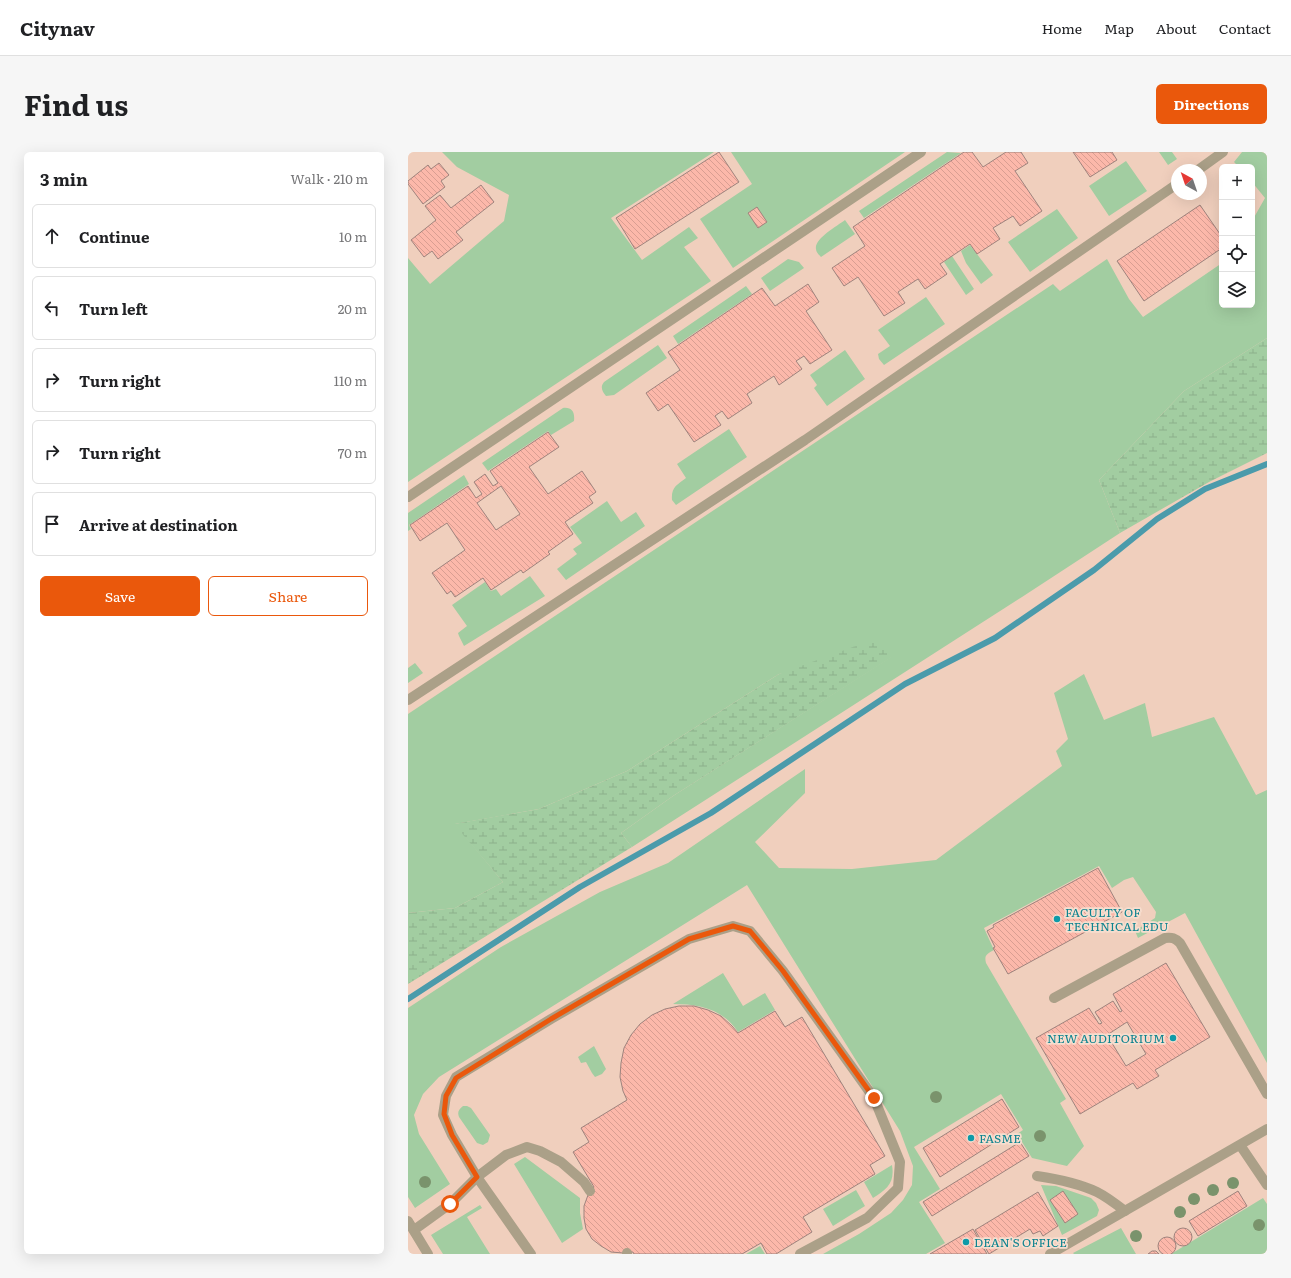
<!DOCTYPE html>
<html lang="en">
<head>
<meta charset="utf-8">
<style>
  :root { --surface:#fff; --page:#f6f6f6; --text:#202124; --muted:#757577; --line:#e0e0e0; --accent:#ea580c }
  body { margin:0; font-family:Literata,serif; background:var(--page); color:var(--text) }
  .controls { position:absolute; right:12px; top:12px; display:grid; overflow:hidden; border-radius:6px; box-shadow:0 4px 16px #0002 }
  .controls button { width:36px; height:36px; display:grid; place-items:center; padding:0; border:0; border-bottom:1px solid var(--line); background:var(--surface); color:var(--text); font:20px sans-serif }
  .compass { position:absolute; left:763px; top:12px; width:36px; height:36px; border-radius:50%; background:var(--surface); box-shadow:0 4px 16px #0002; rotate:320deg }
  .stop { position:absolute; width:12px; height:12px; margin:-9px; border:3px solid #ea580c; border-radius:50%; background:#fff }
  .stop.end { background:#ea580c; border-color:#fff; box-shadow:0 1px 4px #0008 }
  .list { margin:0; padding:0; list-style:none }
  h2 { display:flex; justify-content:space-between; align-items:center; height:52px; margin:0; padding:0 16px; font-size:17px }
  h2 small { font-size:13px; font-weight:400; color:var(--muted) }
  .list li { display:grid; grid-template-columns:26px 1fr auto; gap:12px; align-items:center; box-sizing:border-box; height:64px; margin:0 8px 8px; padding:0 8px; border:1px solid var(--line); border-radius:6px }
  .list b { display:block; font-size:15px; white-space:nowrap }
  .list em { font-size:13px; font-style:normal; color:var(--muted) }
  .actions { display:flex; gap:8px; padding:12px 16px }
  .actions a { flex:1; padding:9px 0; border:1px solid var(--accent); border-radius:6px; text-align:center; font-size:14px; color:var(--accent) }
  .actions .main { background:var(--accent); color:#fff }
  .icon { flex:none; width:22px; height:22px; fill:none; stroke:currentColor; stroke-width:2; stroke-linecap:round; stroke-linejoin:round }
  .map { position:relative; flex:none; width:859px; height:1102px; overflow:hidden; border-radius:6px }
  header { display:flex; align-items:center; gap:24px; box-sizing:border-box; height:56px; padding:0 20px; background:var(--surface); border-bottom:1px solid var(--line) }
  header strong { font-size:19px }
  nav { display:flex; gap:22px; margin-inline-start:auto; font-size:14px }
  .intro { display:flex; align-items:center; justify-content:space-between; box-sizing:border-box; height:96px; padding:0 24px }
  h1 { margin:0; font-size:28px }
  .button { padding:10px 18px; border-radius:6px; background:var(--accent); color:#fff; font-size:14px; font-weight:700 }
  main { display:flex; gap:24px; padding:0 24px }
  aside { flex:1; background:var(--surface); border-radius:6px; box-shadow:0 4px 16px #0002 }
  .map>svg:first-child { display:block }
</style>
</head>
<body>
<header>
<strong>Citynav</strong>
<nav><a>Home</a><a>Map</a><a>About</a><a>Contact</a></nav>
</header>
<div class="intro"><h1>Find us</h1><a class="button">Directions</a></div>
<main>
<aside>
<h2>3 min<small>Walk · 210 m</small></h2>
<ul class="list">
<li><svg class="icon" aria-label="ahead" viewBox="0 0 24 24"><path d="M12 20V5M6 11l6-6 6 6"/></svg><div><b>Continue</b></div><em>10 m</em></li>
<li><svg class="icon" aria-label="left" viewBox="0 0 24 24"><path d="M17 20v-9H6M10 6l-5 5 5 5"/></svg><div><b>Turn left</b></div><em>20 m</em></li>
<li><svg class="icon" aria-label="right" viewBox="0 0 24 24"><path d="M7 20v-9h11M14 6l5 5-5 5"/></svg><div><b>Turn right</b></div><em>110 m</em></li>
<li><svg class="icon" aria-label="right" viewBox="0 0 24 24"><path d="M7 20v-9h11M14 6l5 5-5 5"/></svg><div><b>Turn right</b></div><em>70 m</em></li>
<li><svg class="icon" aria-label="arrive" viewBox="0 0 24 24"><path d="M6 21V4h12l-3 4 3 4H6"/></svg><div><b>Arrive at destination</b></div></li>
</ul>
<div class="actions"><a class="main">Save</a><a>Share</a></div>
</aside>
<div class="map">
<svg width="859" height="1102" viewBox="0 0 859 1102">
  <defs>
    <pattern id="wetland-marsh" width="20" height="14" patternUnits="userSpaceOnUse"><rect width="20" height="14" fill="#a2cda1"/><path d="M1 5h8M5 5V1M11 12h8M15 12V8" fill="none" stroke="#8cb08b"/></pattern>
    <pattern id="building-back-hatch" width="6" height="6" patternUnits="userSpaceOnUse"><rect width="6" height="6" fill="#fcb8aa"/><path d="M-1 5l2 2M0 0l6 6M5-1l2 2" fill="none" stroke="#d99e92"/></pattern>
  </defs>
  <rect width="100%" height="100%" fill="#f7ddce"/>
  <path fill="#f0cfbd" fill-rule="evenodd" d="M0 0H859V1102H0ZM814 15H844V153H814ZM769 18H793V42H769Z"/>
  <path fill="#a2cda1" d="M34 0H306L203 66 234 108 281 75 290 86 276 95 303 129 0 330V106L22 132 96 69 101 43 49 15Z
    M323 0H497L325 116 292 67 344 32Z
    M539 0 553 1 456 66 451 59Z
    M751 0H764L769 7 760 13Z
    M834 0H859V186L776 239 691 328 712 381 614 445 224 695 213 681 265 644 483 505 371 522 219 619 131 657 47 672 95 730 47 756 0 761V562L645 132 652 139 699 107 721 147 735 165 814 111V153H844V69L857 46 844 30V15H831L826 10Z
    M718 9 739 39 701 64 681 34Z
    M649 57 670 86 622 120 600 90Z
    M437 68 447 82 413 105C411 103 408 100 408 97 406 87 429 74 437 68Z
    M562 93 585 123 573 132 558 111 553 99Z
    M544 104 566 137 558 143 536 110Z
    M380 107 391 110 396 116 362 139 353 126Z
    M338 134 344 142 270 192 265 184Z
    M518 145 537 172 476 213 471 207 470 202 482 194 470 178Z
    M250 193 259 206 206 243 198 244C194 239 192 235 196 230Z
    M437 198 457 227 419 254 406 236 409 233 402 223Z
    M155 256C164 255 167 260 166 269L143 283 140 279 80 319 74 311Z
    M321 277 339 305 268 353 264 348C263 335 269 333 278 326L269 312Z
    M56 323 61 332 1 373 3 377 0 379V361Z
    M199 349 213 370 228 360 237 374 158 428 149 417 169 402 165 397 174 391 162 375Z
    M122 424 137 444 56 494 51 484 50 481 59 474 44 453 77 430 83 439 88 437 93 444Z
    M7 511 15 521 0 531V516Z
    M676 522 696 568 737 551 744 585 806 565 848 643 859 638V911L777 761 730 786 727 779 747 766 748 760 725 725 716 728 704 736 691 714 576 776 586 798C579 802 576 803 578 811L658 947 652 951 676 994 659 1014 624 1006 609 982 615 978 593 942 506 995 532 1037 511 1050 537 1091 518 1102H415L451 1082 483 1061 495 1048 504 1033 505 1014 492 979 339 733 31 925 15 942 6 963 11 982 42 1032 7 1056 0 1045V856L93 795 192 740 260 711 397 617V641L347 690 371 716 444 717 528 708 654 614 648 599 660 587 646 541Z
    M315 821 335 854 357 841 367 858 330 880C315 857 291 852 265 852Z
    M186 894 198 917 194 922 187 925 184 921 178 910 173 911 170 905Z
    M55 954H59L63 956 82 983 80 990 75 993 69 991 51 965C49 960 51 957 55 954Z
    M117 1005 172 1046V1061L175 1077 154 1091 106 1012Z
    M484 1013C487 1031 479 1037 465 1046L456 1030Z
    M633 1033 648 1034 683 1046 688 1051 691 1058 689 1064 654 1083Z
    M448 1038 457 1054 425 1074 415 1057Z
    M855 1046 859 1052V1102H763Z
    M72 1053 74 1056 59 1065 82 1102H35L23 1083Z
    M713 1076 728 1102H666L665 1101Z
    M352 1094 357 1102H338Z"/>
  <path fill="url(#wetland-marsh)" d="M859 186V301L801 330 712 381 691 328 776 239Z
    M464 488 484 505 265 644 213 681 224 695 0 832V761L47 756 95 730 46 672 131 657 219 619 371 522Z"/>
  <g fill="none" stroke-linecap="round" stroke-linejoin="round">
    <path stroke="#4b9bab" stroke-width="6" d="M0 847 172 735 303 661 497 532 587 486 686 418 749 367 797 337 859 312"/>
  </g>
  <path fill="url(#building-back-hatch)" stroke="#9e837d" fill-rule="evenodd" d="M311 0 331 30 227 97 208 66Z
    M556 0H564L575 15 598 0H613L620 11 607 19 634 59 612 74 605 64 585 76 592 87 569 102 562 92 532 112 539 122 517 137 510 127 490 140 497 151 476 164 450 125 436 134 424 116 457 94 445 75Z
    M665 0H704L709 8 682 25Z
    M31 11 41 23 33 29 37 35 15 52 0 32V29L20 13 23 17Z
    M73 33 86 50 48 80 55 88 30 107 24 99 16 105 3 88 28 68 17 54 32 43 43 56Z
    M792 53 814 85V96L736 149 709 109Z
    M349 55 359 70 350 76 340 61Z
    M400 132 411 150 398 159 424 198 402 212 396 204 388 209 394 217 371 233 366 224 339 242 344 251 320 267 314 259 307 264 313 273 286 290 260 252 250 259 238 241 272 218 260 200 354 136 367 154Z
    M140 280 151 295 121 315 140 342 174 319 188 340 181 345 185 351 157 370 165 382 140 400 142 402 115 421 113 418 83 438 75 426 47 445 43 439 39 442 24 421 57 398 39 371 12 389 2 373 60 334 68 346 74 342 66 330 77 322 85 334 90 331 82 319ZM93 334 112 362 88 378 69 351Z
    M690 716 714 760 600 822 585 796 587 795 579 779 586 775 585 773Z
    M758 811 802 885 747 918 751 924 729 937 725 931 672 962 628 886 681 856 691 872 694 871 687 860 705 849 712 860 714 859 705 842ZM719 870 738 902 718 914 699 883Z
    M271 854H286L300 858 313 864 324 874 330 881 367 859 377 875 394 865 477 1004 462 1013 467 1022 395 1065 404 1080 368 1102H359L353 1091 334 1102H226L225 1100 215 1101 203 1100 193 1094 184 1087 178 1077 176 1066V1054L180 1043 186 1035 165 1000 181 990 173 976 219 948 215 939 212 925 213 911 216 896 223 883 232 872 244 863 257 857Z
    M594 947 611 975 532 1025 515 996Z
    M612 990 621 1004 524 1064 515 1050Z
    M655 1039 670 1062 657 1071 642 1048Z
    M830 1039 839 1054 790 1084 781 1069Z
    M630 1040 650 1074 635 1084 632 1079 625 1082 622 1077 581 1102 567 1078Z
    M766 1085a9 9 0 1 1 18 0a9 9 0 1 1-18 0Z
    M565 1077 579 1102H522Z
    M750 1094a9 9 0 1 1 18 0a9 9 0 1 1-18 0Z
    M744 1099H748L751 1102H740Z"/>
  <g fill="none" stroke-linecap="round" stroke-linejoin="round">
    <path stroke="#aba088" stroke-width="10" d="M629 1024C649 1027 670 1031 689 1040 699 1045 708 1052 717 1059
      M6 1078 42 1052 69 1025 98 1003 119 995 132 999 153 1010 176 1030 182 1039
      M219 1101V1102
      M123 1102 69 1025 44 983 35 963 38 944 48 925 143 867 281 787 325 774 342 779 375 819 466 946 492 1010 490 1036 459 1066 392 1102"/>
    <path stroke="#aba088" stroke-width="10" d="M790 18 815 0
      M0 345 513 0
      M0 548 397 288 769 32
      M646 846 757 786C764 785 767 786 772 791L859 942
      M832 993 859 1033
      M0 1069 20 1102
      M642 1102 859 977"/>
  </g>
  <g fill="#7a936c">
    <circle cx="528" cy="945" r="6"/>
    <circle cx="632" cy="984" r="6"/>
    <circle cx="17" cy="1030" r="6"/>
    <circle cx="825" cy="1031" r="6"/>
    <circle cx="805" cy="1038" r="6"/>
    <circle cx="786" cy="1047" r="6"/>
    <circle cx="772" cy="1060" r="6"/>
    <circle cx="851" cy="1073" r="6"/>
    <circle cx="728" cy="1084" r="6"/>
  </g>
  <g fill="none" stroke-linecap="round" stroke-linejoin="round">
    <path stroke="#ea580c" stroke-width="5" d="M42 1052 69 1025 44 983 36 962 38 944 48 926 143 867 281 787 325 774 342 779 375 819 466 946"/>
  </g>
  <g fill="#0f9aa8" stroke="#f7ddce" stroke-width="1.5">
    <circle cx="649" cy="767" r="4"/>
    <circle cx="765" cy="886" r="4"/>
    <circle cx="563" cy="986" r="4"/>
    <circle cx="558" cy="1090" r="4"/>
  </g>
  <g text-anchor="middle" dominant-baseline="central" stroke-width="3.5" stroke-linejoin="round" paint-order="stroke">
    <g font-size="12" fill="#0d838f" stroke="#f7ddce" text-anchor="start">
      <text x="657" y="760">FACULTY OF<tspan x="657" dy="14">TECHNICAL EDU</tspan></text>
      <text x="757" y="886" text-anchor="end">NEW AUDITORIUM</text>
      <text x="571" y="986">FASME</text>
      <text x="566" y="1090">DEAN'S OFFICE</text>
    </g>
  </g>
</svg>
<div class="controls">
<button>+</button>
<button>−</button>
<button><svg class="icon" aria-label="locate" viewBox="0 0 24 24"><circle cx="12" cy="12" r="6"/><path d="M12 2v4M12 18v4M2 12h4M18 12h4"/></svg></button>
<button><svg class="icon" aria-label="layers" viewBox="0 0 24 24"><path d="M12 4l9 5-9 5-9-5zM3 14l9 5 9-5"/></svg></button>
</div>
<svg class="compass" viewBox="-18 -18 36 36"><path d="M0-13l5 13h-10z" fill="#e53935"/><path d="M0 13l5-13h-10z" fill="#757577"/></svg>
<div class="stop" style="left:42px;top:1052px"></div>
<div class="stop end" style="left:466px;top:946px"></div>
</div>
</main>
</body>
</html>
